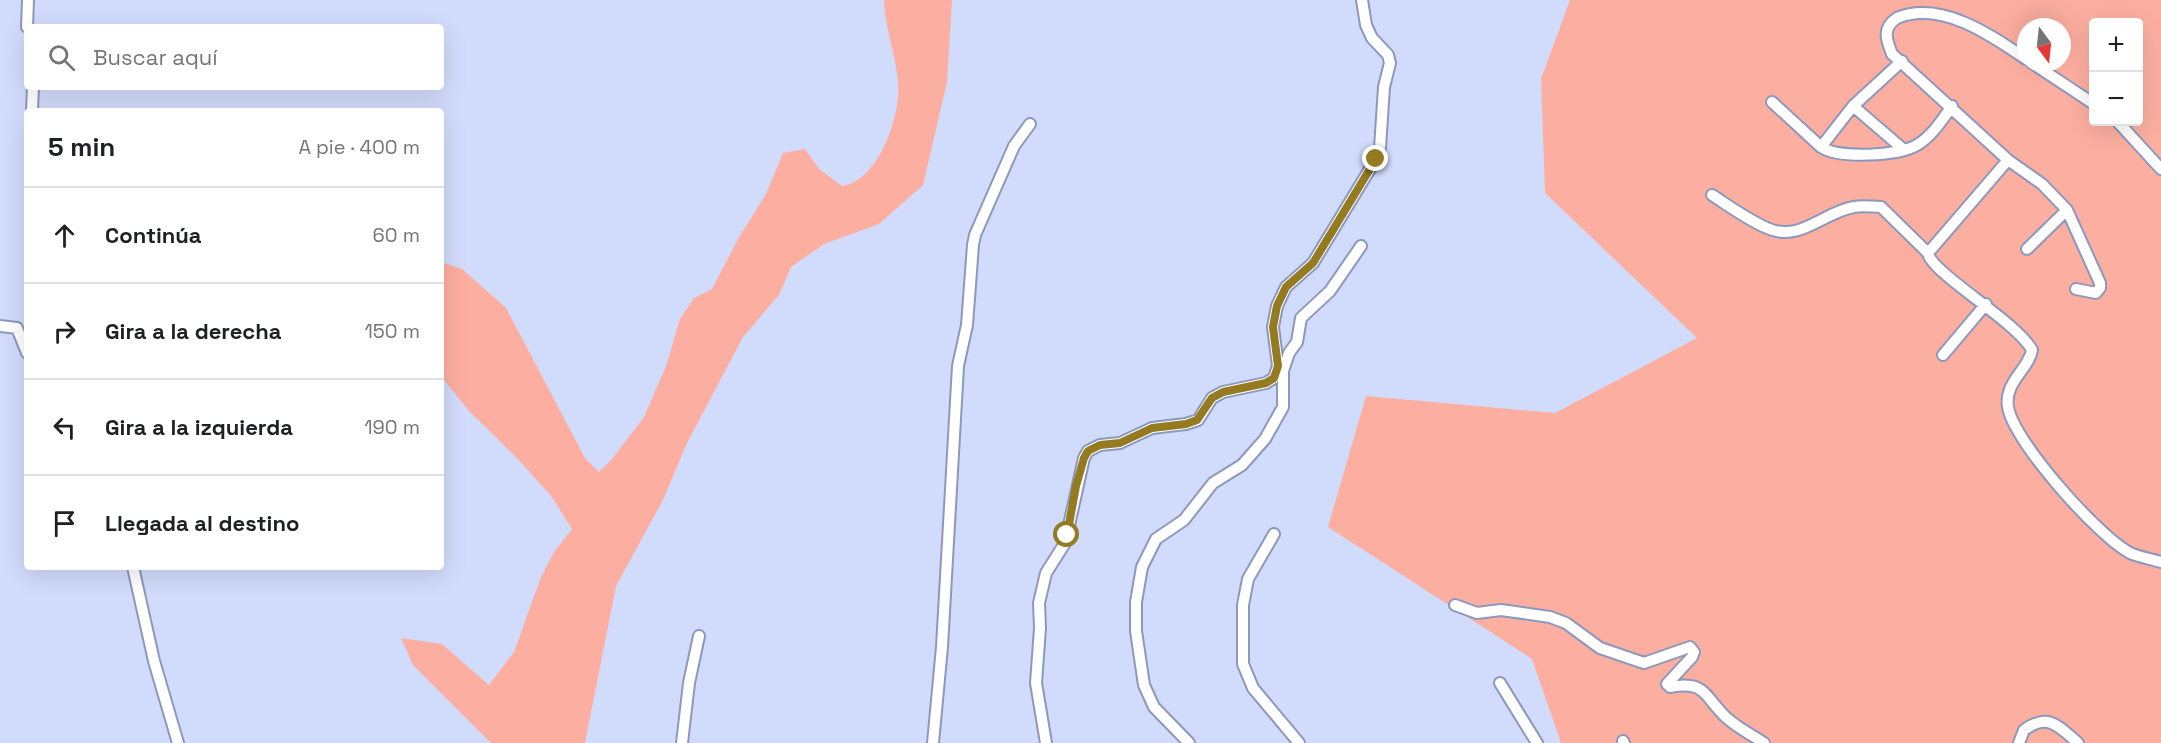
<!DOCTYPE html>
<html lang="es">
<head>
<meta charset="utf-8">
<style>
  :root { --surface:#fff; --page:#f6f6f6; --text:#202124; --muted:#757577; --line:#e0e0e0 }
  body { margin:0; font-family:"Space Grotesk",sans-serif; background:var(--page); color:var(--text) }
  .controls { position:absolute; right:18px; top:18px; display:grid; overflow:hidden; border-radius:6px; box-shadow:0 6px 24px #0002 }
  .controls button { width:54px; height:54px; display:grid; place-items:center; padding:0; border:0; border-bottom:2px solid var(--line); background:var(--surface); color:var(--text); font:30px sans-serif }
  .compass { position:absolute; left:2017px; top:18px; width:54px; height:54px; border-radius:50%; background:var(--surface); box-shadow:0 6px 24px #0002; rotate:165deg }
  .stop { position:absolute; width:18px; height:18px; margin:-14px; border:4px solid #947a21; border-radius:50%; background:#fff }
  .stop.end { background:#947a21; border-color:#fff; box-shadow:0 2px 6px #0008 }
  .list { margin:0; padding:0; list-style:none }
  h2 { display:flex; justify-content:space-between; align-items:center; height:78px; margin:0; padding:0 24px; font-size:26px }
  h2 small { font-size:20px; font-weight:400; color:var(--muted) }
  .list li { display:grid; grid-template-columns:39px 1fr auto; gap:18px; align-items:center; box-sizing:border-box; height:96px; padding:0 24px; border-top:2px solid var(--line) }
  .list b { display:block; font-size:22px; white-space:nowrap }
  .list em { font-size:20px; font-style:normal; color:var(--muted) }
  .icon { flex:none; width:33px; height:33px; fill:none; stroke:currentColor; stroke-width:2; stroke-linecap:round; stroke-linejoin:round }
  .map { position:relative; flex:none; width:2161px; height:743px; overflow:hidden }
  .search { position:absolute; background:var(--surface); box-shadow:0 6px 24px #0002; left:24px; top:24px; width:420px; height:66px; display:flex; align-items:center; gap:15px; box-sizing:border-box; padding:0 21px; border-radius:6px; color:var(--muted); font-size:22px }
  .panel { position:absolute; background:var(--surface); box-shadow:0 6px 24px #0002; left:24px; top:108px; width:420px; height:462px; border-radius:6px }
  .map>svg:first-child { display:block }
</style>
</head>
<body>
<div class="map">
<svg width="2161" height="743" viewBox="0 0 2161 743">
  <rect width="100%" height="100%" fill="#d1dbfb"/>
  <path fill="#fcafa0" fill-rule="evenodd" d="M884 0H952L947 82 923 185 879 224 824 244 791 267 779 295 743 337 687 443 663 500 616 586 585 743H491L413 665 401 638 442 644 489 685 514 652 541 577 554 552 572 529 551 496 518 459 469 411 444 380 441 262 462 269 506 308 585 458 599 472 612 459 644 417 666 366 680 319 694 298 712 289 738 239 766 194 783 153 805 149 819 169 842 186C879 181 901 115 898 83 896 54 885 30 884 0Z
    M1570 0H2161V743H1561L1532 659 1328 527 1366 396 1555 413 1697 338 1545 193 1541 79ZM2094 22H2138V122H2094ZM2026 27H2062V63H2026Z"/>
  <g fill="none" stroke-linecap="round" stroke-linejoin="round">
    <g stroke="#8d98bd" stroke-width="14">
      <path id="street" d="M27 27 28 0
        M2026 59C1991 35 1941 0 1897 18 1882 28 1886 39 1892 54L2008 160 2042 184 2067 210 2100 283V288L2096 293 2076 289
        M1902 61 1853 106 1821 147C1839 159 1899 156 1917 145 1932 136 1942 120 1952 106
        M2032 63 2094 104
        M1772 102 1821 147
        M1853 106 1903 149
        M32 111 33 87
        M2118 122 2161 169
        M2008 160 1928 253C1931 273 2016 321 2032 350 2029 369 2004 382 2008 407 2013 441 2099 537 2130 553 2139 557 2151 559 2161 562
        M1712 195C1729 206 1748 220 1767 228 1800 243 1823 212 1854 207 1862 205 1872 207 1881 207L1928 253
        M2027 249 2067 210
        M0 326 17 328 27 353
        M1943 355 1986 304
        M1274 534 1248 579 1243 605V664L1253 688 1299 743
        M133 567 154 661 178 743
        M1455 605 1477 613 1501 610 1550 617 1566 623 1600 648 1644 663 1690 647 1694 652 1692 657 1667 684 1670 687C1708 680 1704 698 1728 719 1738 728 1752 735 1764 743
        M1500 683 1537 743
        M1623 741 1624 743
        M682 743 689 683 699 636
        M933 743 942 647 958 366 967 325 973 245 975 235 1014 146 1030 124
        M1046 743 1036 683 1040 628 1039 603 1046 573 1065 543 1084 458 1088 451 1100 445 1120 443 1152 428 1186 424 1198 420 1212 398 1223 392 1266 383 1274 378 1278 366 1273 327 1277 306 1286 287 1313 263 1376 159 1380 148 1384 87 1390 63 1388 55 1372 38 1366 25 1362 0
        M1189 743 1154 707 1144 685 1136 631V602L1142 567 1156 539 1184 520 1213 483 1242 465 1265 439 1283 407V371L1289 353 1297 342 1301 318 1330 291 1361 246
        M2019 743 2024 730C2049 712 2059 727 2078 743"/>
    </g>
    <use href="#street" stroke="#fff" stroke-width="10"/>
  </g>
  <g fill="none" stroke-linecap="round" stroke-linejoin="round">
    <path stroke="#947a21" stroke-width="8" d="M1067 535 1076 486 1084 458 1088 451 1100 445 1120 443 1152 428 1186 424 1197 420 1212 398 1223 392 1266 383 1274 378 1278 366 1273 327 1277 306 1286 287 1313 263 1376 159"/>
  </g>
</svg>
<div class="controls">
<button>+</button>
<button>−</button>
</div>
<svg class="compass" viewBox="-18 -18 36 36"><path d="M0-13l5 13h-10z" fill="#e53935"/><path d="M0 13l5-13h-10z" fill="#757577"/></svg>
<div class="stop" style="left:1067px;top:535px"></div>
<div class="stop end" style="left:1376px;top:159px"></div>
<div class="search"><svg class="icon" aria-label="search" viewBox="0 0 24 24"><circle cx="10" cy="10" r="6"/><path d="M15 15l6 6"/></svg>Buscar aquí</div>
<section class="panel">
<h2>5 min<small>A pie · 400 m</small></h2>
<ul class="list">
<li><svg class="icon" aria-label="ahead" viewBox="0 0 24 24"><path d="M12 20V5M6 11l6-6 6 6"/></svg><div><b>Continúa</b></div><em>60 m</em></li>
<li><svg class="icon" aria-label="right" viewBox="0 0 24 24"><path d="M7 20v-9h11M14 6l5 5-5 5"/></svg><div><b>Gira a la derecha</b></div><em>150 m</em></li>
<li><svg class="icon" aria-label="left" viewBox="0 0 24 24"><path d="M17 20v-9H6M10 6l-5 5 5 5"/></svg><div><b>Gira a la izquierda</b></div><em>190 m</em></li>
<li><svg class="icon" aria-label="arrive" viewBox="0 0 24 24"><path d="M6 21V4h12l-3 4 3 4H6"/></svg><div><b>Llegada al destino</b></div></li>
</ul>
</section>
</div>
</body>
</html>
